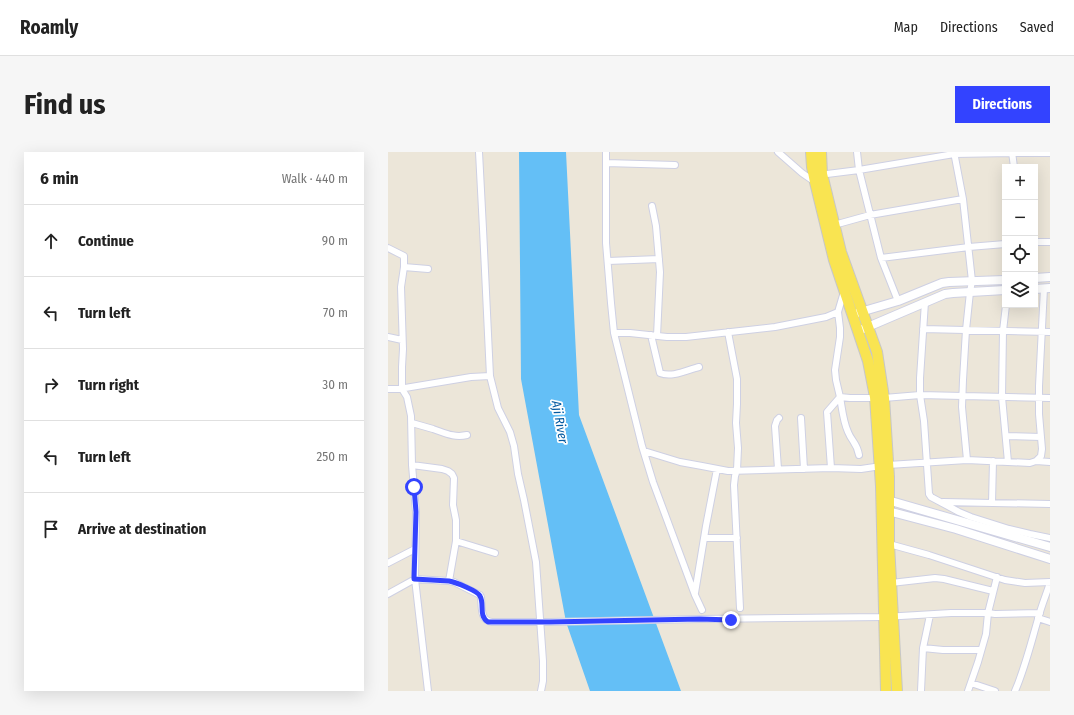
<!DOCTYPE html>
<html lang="en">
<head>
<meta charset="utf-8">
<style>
  :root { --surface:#fff; --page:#f6f6f6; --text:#222; --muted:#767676; --line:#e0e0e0; --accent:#3343ff }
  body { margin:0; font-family:"Fira Sans Condensed",sans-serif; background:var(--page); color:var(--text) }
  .controls { position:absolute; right:12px; top:12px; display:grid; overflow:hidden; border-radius:0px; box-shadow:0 4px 16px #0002 }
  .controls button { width:36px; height:36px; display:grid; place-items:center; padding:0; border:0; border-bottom:1px solid var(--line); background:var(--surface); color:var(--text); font:20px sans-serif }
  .stop { position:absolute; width:12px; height:12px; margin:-9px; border:3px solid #3343ff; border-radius:50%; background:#fff }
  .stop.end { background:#3343ff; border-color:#fff; box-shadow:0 1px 4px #0008 }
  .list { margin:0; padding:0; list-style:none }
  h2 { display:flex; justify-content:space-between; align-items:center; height:52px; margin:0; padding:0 16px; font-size:17px }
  h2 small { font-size:13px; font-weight:400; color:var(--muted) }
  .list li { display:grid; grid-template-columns:26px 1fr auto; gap:12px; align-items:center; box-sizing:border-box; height:72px; padding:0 16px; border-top:1px solid var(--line) }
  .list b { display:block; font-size:15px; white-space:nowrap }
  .list em { font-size:13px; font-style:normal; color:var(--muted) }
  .icon { flex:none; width:22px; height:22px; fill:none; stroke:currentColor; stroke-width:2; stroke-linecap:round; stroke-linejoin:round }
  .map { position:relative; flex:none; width:662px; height:539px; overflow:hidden; border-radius:0px }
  header { display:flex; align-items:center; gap:24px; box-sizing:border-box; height:56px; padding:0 20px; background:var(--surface); border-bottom:1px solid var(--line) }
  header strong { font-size:19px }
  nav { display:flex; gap:22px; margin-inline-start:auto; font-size:14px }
  .intro { display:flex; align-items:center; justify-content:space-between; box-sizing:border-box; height:96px; padding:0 24px }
  h1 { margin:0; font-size:28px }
  .button { padding:10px 18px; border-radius:0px; background:var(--accent); color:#fff; font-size:14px; font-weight:700 }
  main { display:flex; gap:24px; padding:0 24px }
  aside { flex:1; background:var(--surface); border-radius:0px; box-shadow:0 4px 16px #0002 }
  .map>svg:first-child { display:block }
</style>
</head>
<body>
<header>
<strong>Roamly</strong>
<nav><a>Map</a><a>Directions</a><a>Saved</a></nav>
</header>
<div class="intro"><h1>Find us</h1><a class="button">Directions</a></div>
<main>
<aside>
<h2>6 min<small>Walk · 440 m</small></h2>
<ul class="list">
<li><svg class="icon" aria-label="ahead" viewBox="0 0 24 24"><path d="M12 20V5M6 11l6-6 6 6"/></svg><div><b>Continue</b></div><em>90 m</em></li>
<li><svg class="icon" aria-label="left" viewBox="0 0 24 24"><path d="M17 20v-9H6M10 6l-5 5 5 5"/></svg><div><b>Turn left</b></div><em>70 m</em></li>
<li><svg class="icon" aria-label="right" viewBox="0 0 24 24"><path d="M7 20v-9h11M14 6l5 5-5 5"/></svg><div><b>Turn right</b></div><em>30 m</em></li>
<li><svg class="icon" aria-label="left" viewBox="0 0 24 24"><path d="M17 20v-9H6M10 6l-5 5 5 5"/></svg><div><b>Turn left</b></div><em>250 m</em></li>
<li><svg class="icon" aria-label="arrive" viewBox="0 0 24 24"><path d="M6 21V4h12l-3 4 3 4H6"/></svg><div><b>Arrive at destination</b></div></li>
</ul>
</aside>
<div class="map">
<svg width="662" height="539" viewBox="0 0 662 539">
  <rect width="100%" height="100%" fill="#ece6d9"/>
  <path fill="#64bff6" d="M131 0H178L191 263 293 539H202L178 470 133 227Z"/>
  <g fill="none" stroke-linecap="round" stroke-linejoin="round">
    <g stroke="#ced0e3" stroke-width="8">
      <path id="minor" d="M91 0 95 77 102 224 110 256 122 280 126 294 130 322 136 348 148 410 155 509V529L153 539
        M218 0V91L223 151 226 181 254 294 265 330 307 443 314 458
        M390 0 414 21 427 30
        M469 0 471 18 493 106 510 149
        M566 0 575 47 584 129 582 140 578 178 575 228 574 255 579 308
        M624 0 626 15
        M218 11 287 13
        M431 23 471 18 566 2 624 1H662
        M264 54 268 74 272 120 269 184
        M446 73 482 63 575 47
        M647 90H662
        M0 96 16 104V115L13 135 15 197 14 215V237L19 245 23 264 24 313 28 360 27 427 40 539
        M493 106 581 95 617 92
        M220 109 271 107
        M16 115 40 117
        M537 150 532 226V243L536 269 541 342 543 345 571 360 583 365 621 377 642 382 662 386
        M618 153 615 179 614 245 620 310
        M450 160 452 176V185L447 218 448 228 452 245 462 246H496L532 243 575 244 662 246
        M535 177 662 180
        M340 180 349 227V252L348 271 350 296 349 318 347 324 346 333 352 456
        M226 181H242L279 185H298L387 175 438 165 450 160 455 143 458 140
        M263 183 272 221C284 226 299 218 311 215
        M0 185 14 188
        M0 237H11L83 225 102 224
        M452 245C454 256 455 269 460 280 464 290 469 291 471 303
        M413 266 416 317
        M24 271C31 273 38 275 45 277 57 281 66 286 79 283
        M618 284 653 285
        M256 299 292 310 314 314 340 319 443 316 473 317 500 313 579 308 642 311 648 309 653 304 654 297 651 262V234L656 136
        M648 309 662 310
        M24 313 54 317 60 319 64 322 66 326 65 353 68 368V389L61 429
        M443 316 439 260 452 245
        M390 317 387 274 389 268 391 266
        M555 350 662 352
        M604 351 605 309
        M316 386H349
        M68 389 107 401
        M501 392 541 403 617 428 637 431 662 430
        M0 411 27 397
        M503 431 547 426 556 427 605 439
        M307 441 318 374 329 317
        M0 442 27 427 61 429 66 430 92 443 93 445C94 455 92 469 104 470H162L312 467 496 465 563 461H600L607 462 652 461
        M542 463 535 496 555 498H593
        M650 466 662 470
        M583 531 607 539
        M533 539 535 496
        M580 539 590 510 598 482 600 461 609 425
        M627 539C637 516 643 491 650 467 653 455 658 443 662 431"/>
    </g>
    <g stroke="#ced0e3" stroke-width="10">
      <path id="tertiary" d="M647 126 662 125
        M647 137 662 136
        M469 161 510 149 554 131 561 130 617 128
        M475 177 557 142 565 141 617 138
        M496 347 662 395
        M496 358 568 377 662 407"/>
    </g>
    <g stroke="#c7c7c7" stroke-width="12">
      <path id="primary" d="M423 0 424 15 427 30 446 108 480 209 487 245 493 334 498 539
        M433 0 434 22 453 100 489 200 496 246 501 325V392L509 539"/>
    </g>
    <use href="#minor" stroke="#fff" stroke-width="6"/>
    <use href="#tertiary" stroke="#fff" stroke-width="8"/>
    <use href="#primary" stroke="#f9e451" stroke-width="10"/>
  </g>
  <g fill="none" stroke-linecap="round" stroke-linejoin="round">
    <path stroke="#3343ff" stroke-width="5" d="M26 335 28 360 26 427 61 429C67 430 90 439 92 444 97 453 90 463 100 470H162L312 467 343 468"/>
  </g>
  <g text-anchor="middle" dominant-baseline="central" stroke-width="3.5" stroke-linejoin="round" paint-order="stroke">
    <g font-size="13" font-style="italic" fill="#055aa0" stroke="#fff">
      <text transform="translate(172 270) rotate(80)">Aji River</text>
    </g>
  </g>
</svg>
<div class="controls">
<button>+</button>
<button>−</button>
<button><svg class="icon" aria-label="locate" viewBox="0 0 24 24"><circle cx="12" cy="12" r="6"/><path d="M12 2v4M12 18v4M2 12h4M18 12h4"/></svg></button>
<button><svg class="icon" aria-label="layers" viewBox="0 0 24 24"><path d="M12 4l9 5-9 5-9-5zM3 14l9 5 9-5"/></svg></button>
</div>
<div class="stop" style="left:26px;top:335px"></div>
<div class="stop end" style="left:343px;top:468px"></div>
</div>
</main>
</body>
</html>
